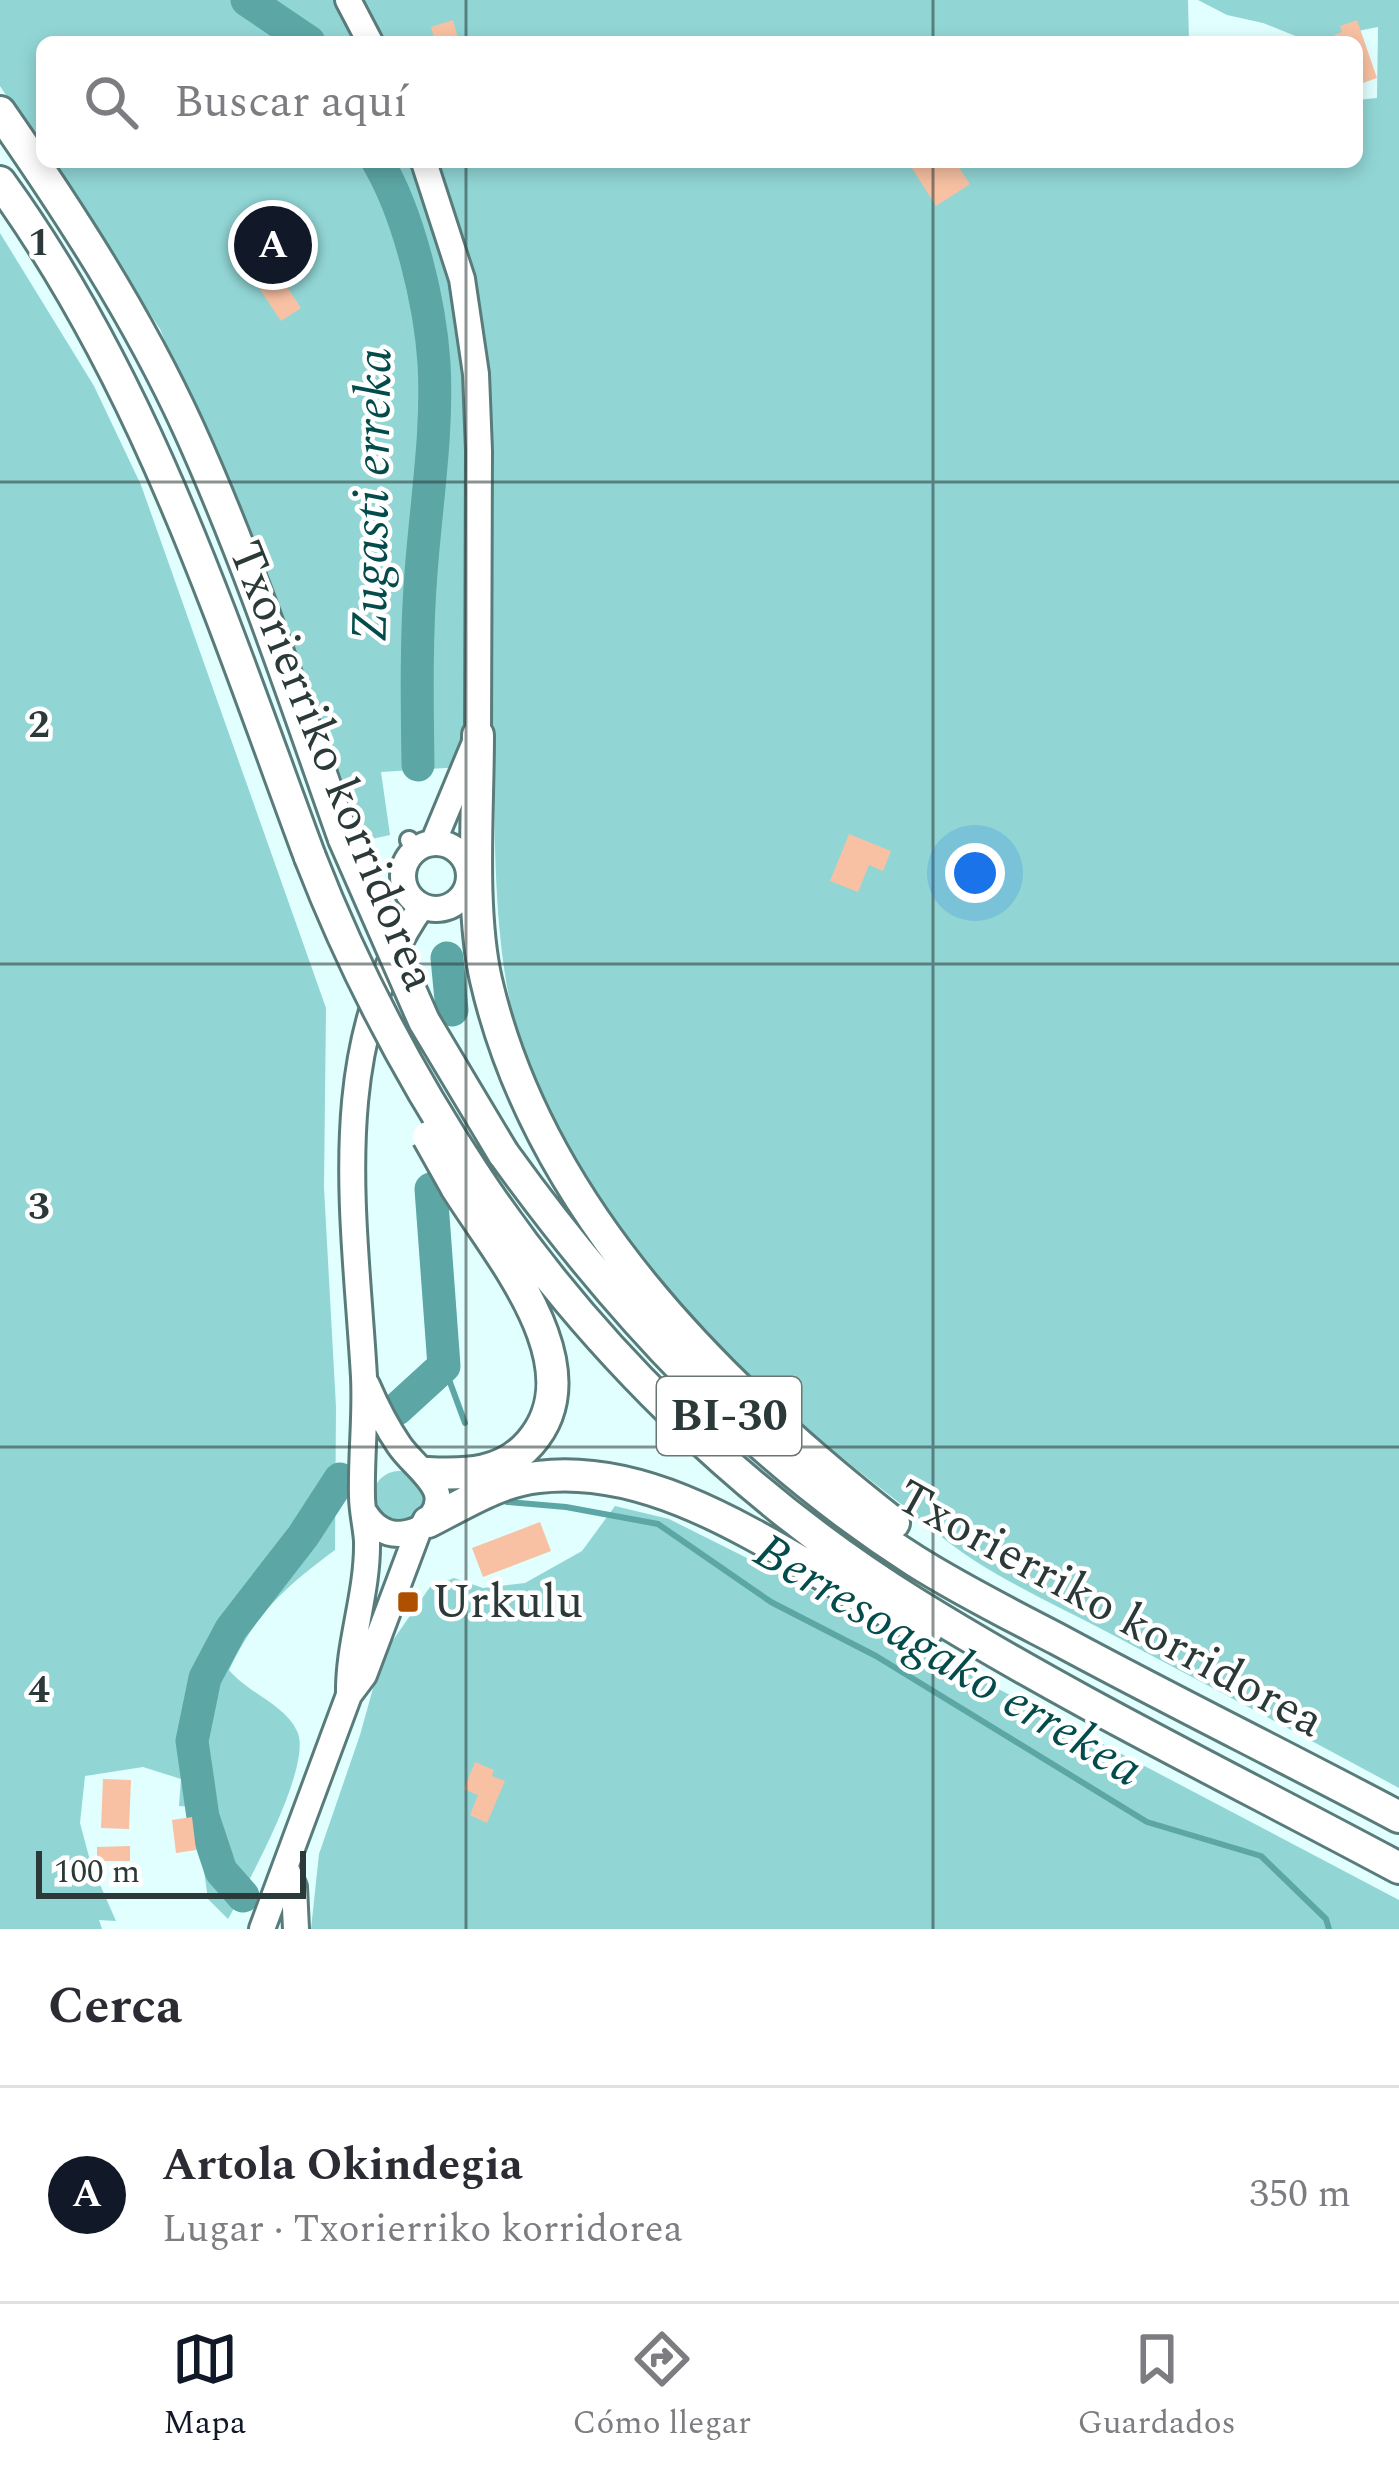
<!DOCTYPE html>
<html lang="es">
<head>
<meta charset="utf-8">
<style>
  :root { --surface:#fff; --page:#f2f2f3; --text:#2b2b33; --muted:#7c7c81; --line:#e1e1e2; --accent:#111827 }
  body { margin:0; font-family:Spectral,serif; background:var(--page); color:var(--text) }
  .scale { position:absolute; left:36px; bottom:30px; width:270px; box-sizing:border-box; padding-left:12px; border:6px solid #2b3a39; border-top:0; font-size:33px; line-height:42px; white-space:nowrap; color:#2b3a39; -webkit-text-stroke:9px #fff; paint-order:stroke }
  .you { position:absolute; left:975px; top:873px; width:42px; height:42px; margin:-30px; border:9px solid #fff; border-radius:50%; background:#1a73e8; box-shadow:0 0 0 18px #1a73e833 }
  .badge { display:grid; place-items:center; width:78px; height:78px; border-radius:50%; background:var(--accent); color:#fff; font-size:39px; font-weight:700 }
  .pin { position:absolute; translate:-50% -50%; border:6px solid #fff; box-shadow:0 3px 12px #0006 }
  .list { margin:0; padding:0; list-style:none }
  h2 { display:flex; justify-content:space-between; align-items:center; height:156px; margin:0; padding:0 48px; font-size:51px }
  h2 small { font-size:39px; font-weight:400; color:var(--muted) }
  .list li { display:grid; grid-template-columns:78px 1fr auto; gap:36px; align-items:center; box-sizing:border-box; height:216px; padding:0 48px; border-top:3px solid var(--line) }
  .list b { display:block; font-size:45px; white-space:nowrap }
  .list p { margin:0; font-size:39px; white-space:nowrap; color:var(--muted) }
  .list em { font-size:39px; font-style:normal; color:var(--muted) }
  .icon { flex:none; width:66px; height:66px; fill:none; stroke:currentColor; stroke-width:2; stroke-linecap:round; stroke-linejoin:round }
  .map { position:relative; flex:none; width:1399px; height:1929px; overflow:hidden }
  .search { position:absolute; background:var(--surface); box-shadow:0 6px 18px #0003; left:36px; right:36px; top:36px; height:132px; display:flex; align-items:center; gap:30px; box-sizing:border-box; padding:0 42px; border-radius:18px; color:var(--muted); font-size:45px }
  .sheet { height:372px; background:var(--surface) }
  nav { display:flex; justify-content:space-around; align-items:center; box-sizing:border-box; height:168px; border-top:3px solid var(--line); background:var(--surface); font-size:33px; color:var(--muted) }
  nav a { display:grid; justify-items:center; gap:6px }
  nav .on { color:var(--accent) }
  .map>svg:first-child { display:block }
</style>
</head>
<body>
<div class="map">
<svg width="1399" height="1929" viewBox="0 0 1399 1929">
  <rect width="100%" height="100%" fill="#e0fffe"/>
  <path fill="#91d6d5" d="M0 0H1188L1189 42H42V150L0 86Z
    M1198 0H1399V1788C1303 1736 1207 1685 1111 1634 1066 1610 1017 1588 975 1561 944 1541 917 1516 888 1494 740 1379 582 1237 523 1053 494 960 495 861 494 765L381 772 390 835 367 840 160 329 50 162H1357V100L1377 98 1378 27 1308 41 1263 23 1227 15Z
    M0 233 94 386 141 485 326 1008 324 1188 336 1407 335 1550C285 1587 256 1613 229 1670 248 1693 285 1705 297 1731 314 1764 247 1885 228 1919L208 1899 195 1807 179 1806 181 1779 143 1767 85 1776 80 1823 91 1864 116 1921 99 1920 102 1929H0Z
    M373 1497a26 26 0 1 1 52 0a26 26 0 1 1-52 0Z
    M615 1506 669 1519 797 1583 1399 1900V1929H311L319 1854 360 1735 382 1656 430 1587 454 1578 483 1588 525 1583 582 1551Z"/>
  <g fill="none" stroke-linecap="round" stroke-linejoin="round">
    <path stroke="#5ca7a6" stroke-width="6" d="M444 1366 465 1423
      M507 1502 566 1507 658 1524 771 1602 876 1656 1147 1822 1261 1856 1326 1919 1329 1929"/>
    <path stroke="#5ca7a6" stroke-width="33" d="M247 0 309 42
      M378 162C409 215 430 302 434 363 438 433 426 504 421 573 416 637 417 701 418 765
      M447 958 452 1010
      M397 1409 444 1366 431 1189
      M243 1896 221 1871 203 1817 192 1741 205 1678 231 1629 303 1536 340 1479"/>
  </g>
  <path fill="#f8c1a3" d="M453 20 459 42H435L431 27Z
    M1357 20 1377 78 1357 85V42H1336L1334 35 1342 32 1340 26Z
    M908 162H955L970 184 936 206Z
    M274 212 297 267 279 275 301 308 281 321 259 288 273 279 249 222Z
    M849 834 891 851 883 871 869 865 858 892 830 881Z
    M540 1522 551 1551 483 1577 472 1548Z
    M475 1762 494 1770 492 1776 505 1781 487 1823 470 1815 478 1795 464 1789Z
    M103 1779 131 1780 129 1829 101 1828Z
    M192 1817 196 1850 176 1853 172 1820Z
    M130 1846V1861H97V1847Z"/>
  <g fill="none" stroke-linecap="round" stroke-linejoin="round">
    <g stroke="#597c7b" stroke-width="22">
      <path id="street" d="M409 840 416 849"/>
    </g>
    <g stroke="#597c7b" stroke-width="30">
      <path id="secondary" d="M348 0 370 42
        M424 162 462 279 476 374 479 451 478 735 433 843
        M403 876a33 33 0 1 1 66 0a33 33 0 1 1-66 0Z
        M365 1513C378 1534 397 1539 419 1529
        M349 1695C348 1643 368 1594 367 1541 366 1526 362 1511 362 1496 361 1456 366 1416 364 1377 355 1219 324 1045 422 906
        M287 1870 294 1887 296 1929
        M262 1929 349 1695 364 1675 419 1529C463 1493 418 1473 399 1445 386 1426 376 1406 367 1385"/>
    </g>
    <g stroke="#597c7b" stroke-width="36">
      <path id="highway" d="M0 112C70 213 137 316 188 427 249 561 295 701 344 839
        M0 182C148 386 223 623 310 857
        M478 735C478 809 470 909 486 980 538 1207 717 1385 894 1523
        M503 1153C617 1311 749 1455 915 1561 961 1590 1011 1615 1059 1640 1172 1701 1286 1757 1399 1817
        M475 1175C586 1343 742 1496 914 1603 1070 1700 1237 1781 1399 1868
        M428 1473C467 1475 503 1474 530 1443 597 1367 497 1253 456 1187
        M428 1522C462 1505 499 1481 538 1477 677 1460 808 1578 927 1631"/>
    </g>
    <use href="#street" stroke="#fff" stroke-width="16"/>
    <use href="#secondary" stroke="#fff" stroke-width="24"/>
    <use href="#highway" stroke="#fff" stroke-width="30"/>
    <g stroke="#597c7b" stroke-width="36" stroke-linecap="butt">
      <path id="highway-bridge" d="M344 839 424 1021 503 1153
        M310 857C353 968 409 1075 475 1175
        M428 1137 456 1187"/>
    </g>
    <use href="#highway-bridge" stroke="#fff" stroke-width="30"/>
  </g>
  <path fill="none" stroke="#2b3a39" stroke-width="3" stroke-opacity="0.55" d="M466 0V42M933 0V42M466 162V1929M933 162V1929M0 482H1399M0 964H1399M0 1447H1399"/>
  <rect fill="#af5001" stroke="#fff" stroke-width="4.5" x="396" y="1590" width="24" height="24" rx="6"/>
  <g text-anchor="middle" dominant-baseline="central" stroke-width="9" stroke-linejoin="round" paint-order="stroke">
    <rect fill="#fff" stroke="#6b7574" stroke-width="3" x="657" y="1377" width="144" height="78" rx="9"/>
    <g font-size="45" font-weight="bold" fill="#2b3a39">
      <text x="729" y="1416">BI-30</text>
    </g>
    <g font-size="48" fill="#2b3a39" stroke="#fff">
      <text transform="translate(332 766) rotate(68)">Txorierriko korridorea</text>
      <text transform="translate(1110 1609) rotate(29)">Txorierriko korridorea</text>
    </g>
    <g font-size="48" fill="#2b3a39" stroke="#fff" text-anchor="start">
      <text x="432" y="1602">Urkulu</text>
    </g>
    <g font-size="51" font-style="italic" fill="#044c4c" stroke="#fff">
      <text transform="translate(373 495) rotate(-89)">Zugasti erreka</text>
      <text transform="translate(948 1661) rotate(31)">Berresoagako errekea</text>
    </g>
  </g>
  <g font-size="39" text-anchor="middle" font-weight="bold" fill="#2b3a39" stroke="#fff" stroke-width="9" stroke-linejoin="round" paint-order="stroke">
    <text x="39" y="255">1</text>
    <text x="39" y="737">2</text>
    <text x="39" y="1219">3</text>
    <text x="39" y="1702">4</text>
  </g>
</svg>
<div class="scale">100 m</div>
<div class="you"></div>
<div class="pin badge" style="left:273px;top:245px">A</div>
<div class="search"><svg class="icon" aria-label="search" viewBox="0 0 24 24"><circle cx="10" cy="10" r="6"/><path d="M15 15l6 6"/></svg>Buscar aquí</div>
</div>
<section class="sheet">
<h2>Cerca<small></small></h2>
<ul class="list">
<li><span class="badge">A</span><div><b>Artola Okindegia</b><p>Lugar · Txorierriko korridorea</p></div><em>350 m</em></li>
</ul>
</section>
<nav>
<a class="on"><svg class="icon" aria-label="map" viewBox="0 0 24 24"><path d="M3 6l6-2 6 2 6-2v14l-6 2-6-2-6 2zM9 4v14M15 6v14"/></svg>Mapa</a>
<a><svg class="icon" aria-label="directions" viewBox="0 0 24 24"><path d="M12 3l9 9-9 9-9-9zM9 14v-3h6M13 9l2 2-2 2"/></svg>Cómo llegar</a>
<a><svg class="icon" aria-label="saved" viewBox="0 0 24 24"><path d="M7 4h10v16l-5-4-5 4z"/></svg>Guardados</a>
</nav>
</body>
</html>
